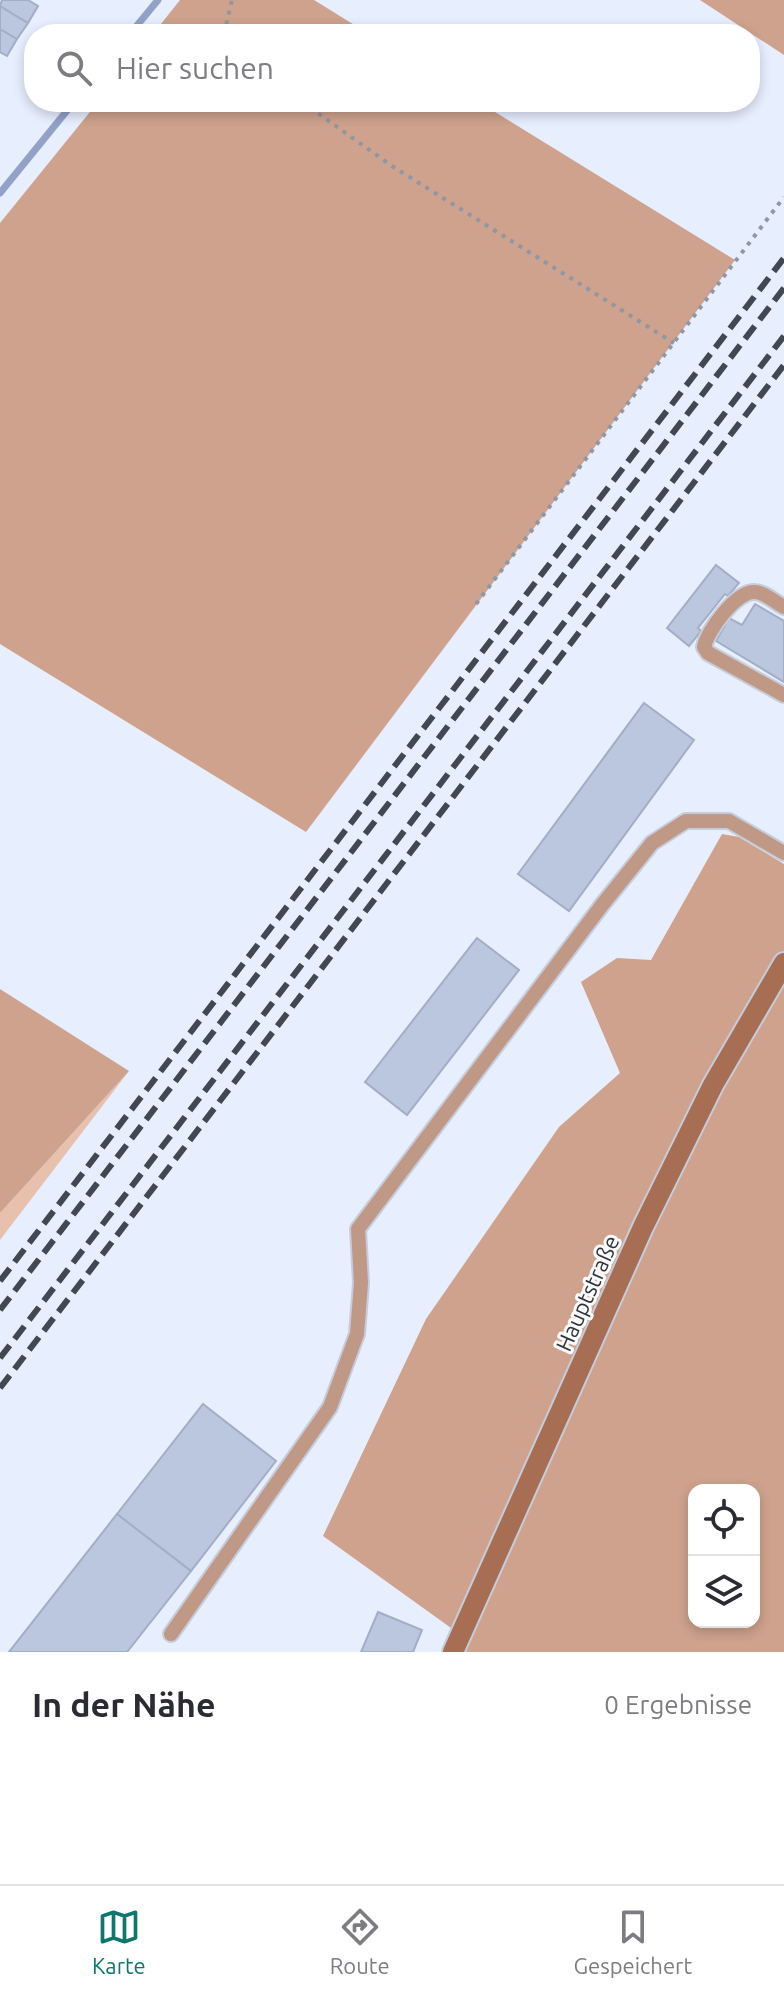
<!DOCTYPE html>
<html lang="de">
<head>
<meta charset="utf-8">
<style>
  :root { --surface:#fff; --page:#f2f2f3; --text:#2b2b33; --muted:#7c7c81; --line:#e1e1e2; --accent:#0f766e }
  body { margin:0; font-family:Ubuntu,sans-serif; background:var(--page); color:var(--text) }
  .controls { position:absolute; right:24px; bottom:24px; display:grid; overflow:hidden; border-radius:16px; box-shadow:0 4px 12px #0003 }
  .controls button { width:72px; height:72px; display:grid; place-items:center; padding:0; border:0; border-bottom:2px solid var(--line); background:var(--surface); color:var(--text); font:40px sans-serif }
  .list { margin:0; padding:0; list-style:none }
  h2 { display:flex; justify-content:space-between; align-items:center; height:104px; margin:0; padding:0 32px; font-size:34px }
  h2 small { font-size:26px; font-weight:400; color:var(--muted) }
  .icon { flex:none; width:44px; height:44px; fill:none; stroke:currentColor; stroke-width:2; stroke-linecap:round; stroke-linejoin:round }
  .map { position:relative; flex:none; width:784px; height:1652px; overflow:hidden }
  .search { position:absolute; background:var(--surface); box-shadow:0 4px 12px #0003; left:24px; right:24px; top:24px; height:88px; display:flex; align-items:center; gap:20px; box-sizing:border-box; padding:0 28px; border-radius:32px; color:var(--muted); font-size:30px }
  .sheet { height:232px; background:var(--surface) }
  nav { display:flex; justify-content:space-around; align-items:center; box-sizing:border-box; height:112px; border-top:2px solid var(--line); background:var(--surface); font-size:22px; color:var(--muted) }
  nav a { display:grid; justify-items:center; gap:4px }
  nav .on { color:var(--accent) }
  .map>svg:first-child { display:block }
</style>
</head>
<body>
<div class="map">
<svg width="784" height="1652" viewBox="0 0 784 1652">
  <rect width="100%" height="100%" fill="#e7eefe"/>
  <path fill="#e7c0ae" d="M129 1071 0 1240V1213Z"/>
  <path fill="#cea28d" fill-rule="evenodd" d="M180 0H314L369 34H153Z
    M700 0H784V55Z
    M98 102H479L735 260 306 832 0 644V223Z
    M722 834 739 837 784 864V1652H460L465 1638 323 1536 426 1319 559 1127 620 1073 581 982 617 958 651 960ZM694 1490H754V1622H694Z
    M0 989 129 1071 0 1213Z"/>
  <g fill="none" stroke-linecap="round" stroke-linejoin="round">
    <path stroke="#91a1c8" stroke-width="7" d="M130 34 158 0
      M0 193 74 102"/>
  </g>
  <path fill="#bbc6df" stroke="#a2adc6" stroke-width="2" d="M2 0H28L38 6 28 23 0 6Z
    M0 6 28 23 17 39 0 29Z
    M0 29 17 39 7 56 0 52Z
    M716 565 739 583 728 596 725 594 698 628 701 631 689 646 667 628Z
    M755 604 784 621V682L716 641 729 618 742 625Z
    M644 703 694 740 569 911 518 874Z
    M477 938 519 970 407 1115 365 1082Z
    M203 1404 276 1461 191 1571 117 1514Z
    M117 1514 191 1571 127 1652H9Z
    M378 1612 422 1630 413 1652H361Z"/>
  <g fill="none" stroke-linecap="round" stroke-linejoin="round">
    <g stroke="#c6ccdb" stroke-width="18">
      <path id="lane" d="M784 607C776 603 764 592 755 592 737 590 707 631 704 647L708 653 784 695
        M171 1634 330 1407 357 1334 361 1283 358 1229 602 905 652 843 686 821H729L784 853"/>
    </g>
    <g stroke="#c6ccdb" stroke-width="24">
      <path id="secondary" d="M453 1652 643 1227 713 1085 784 963"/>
    </g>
    <path stroke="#9096a3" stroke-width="4" stroke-dasharray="4 6" stroke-linecap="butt" d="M224 34 232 0
      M302 102 392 166 674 343
      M476 604 784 197"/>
    <use href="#lane" stroke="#c09886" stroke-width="14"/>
    <use href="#secondary" stroke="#a76e54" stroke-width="20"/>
    <path stroke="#424852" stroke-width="6" stroke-dasharray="16 8" stroke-linecap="butt" d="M0 1281 784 258
      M0 1310 784 288
      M0 1358 784 336
      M0 1388 784 365"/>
  </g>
  <g text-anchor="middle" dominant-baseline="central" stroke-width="6" stroke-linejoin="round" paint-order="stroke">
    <g font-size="22" fill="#2d323c" stroke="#fbfbfb">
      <text transform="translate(587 1293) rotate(-66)">Hauptstraße</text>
    </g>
  </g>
</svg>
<div class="controls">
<button><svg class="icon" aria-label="locate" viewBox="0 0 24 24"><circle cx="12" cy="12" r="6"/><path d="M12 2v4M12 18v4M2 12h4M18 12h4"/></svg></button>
<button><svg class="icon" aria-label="layers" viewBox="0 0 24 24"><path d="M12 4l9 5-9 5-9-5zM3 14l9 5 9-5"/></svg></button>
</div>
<div class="search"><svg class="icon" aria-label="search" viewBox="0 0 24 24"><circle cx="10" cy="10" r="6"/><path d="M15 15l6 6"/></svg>Hier suchen</div>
</div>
<section class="sheet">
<h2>In der Nähe<small>0 Ergebnisse</small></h2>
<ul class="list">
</ul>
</section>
<nav>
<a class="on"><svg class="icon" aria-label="map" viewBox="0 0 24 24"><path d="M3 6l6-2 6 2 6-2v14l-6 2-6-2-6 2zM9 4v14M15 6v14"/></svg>Karte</a>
<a><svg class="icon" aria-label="directions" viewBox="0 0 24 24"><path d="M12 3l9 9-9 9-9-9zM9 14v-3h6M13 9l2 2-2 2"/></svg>Route</a>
<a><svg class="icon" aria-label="saved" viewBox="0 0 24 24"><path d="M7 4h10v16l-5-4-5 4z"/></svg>Gespeichert</a>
</nav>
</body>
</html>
